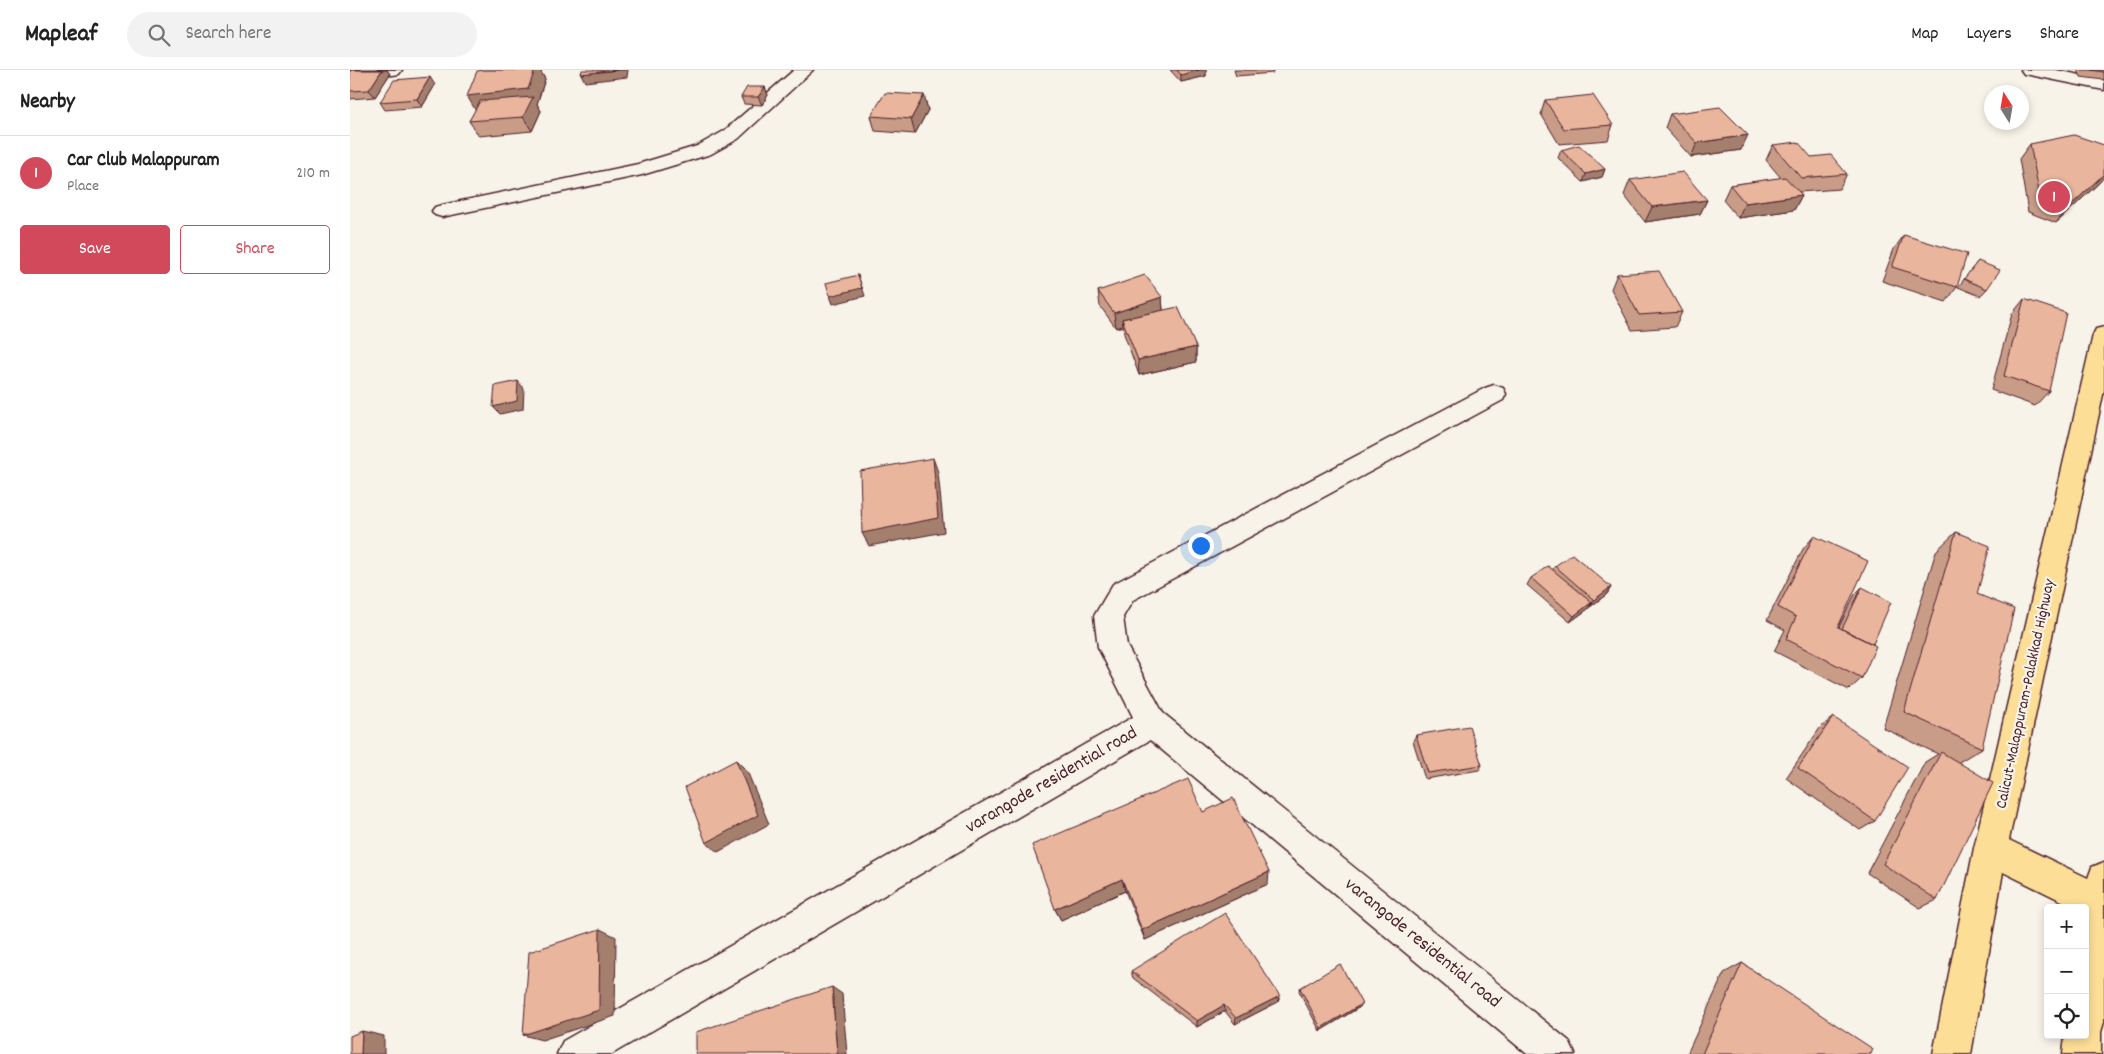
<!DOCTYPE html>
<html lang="en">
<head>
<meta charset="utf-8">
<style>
  :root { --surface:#fff; --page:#f2f2f2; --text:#222; --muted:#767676; --line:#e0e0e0; --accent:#d1495b }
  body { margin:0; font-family:Dekko,sans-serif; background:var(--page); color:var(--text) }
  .controls { position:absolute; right:15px; bottom:15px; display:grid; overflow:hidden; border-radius:5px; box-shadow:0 2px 8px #0003 }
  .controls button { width:45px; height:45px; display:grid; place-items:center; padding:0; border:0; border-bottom:1px solid var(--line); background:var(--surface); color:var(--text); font:25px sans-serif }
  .compass { position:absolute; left:1634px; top:15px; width:45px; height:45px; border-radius:50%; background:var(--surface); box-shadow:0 2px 8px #0003; rotate:349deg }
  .you { position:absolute; left:850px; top:475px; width:18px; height:18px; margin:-12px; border:4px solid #fff; border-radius:50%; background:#1a73e8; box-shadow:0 0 0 8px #1a73e833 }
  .badge { display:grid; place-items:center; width:32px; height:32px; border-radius:50%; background:var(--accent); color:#fff; font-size:16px; font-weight:700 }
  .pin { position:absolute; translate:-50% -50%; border:2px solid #fff; box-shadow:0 1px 5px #0006 }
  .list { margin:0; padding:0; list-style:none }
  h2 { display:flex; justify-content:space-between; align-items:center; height:65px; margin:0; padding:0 20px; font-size:21px }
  h2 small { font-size:16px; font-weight:400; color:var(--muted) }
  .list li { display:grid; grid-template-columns:32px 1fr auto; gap:15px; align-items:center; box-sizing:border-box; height:75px; padding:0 20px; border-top:1px solid var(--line) }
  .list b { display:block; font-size:19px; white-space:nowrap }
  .list p { margin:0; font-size:16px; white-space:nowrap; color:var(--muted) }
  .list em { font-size:16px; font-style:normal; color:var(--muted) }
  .actions { display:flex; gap:10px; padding:15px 20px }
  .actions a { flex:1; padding:11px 0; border:1px solid var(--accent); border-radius:5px; text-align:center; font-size:18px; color:var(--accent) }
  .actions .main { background:var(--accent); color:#fff }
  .icon { flex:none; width:28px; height:28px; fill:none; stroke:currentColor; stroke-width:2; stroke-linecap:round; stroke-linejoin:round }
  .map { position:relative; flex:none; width:1754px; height:984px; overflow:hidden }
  header { display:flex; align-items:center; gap:30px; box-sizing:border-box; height:70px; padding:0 25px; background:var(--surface); border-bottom:1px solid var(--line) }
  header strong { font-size:24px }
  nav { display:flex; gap:28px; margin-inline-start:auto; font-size:18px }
  .search { width:350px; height:45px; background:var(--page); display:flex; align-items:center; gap:12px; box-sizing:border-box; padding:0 18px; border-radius:28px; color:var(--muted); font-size:19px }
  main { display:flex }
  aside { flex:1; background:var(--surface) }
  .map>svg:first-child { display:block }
</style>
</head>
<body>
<header>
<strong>Mapleaf</strong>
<div class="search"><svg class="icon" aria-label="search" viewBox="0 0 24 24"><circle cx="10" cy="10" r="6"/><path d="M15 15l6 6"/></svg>Search here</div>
<nav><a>Map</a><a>Layers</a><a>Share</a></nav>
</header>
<main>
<aside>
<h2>Nearby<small></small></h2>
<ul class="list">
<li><span class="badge">1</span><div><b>Car Club Malappuram</b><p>Place</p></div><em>210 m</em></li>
</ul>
<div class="actions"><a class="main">Save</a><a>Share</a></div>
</aside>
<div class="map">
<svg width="1754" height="984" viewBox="0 0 1754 984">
  <rect width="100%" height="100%" fill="#f7f3e8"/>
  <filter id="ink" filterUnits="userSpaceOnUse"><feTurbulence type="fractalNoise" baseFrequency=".02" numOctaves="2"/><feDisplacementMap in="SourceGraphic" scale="10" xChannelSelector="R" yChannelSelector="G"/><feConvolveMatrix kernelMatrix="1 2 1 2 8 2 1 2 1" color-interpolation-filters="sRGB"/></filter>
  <g filter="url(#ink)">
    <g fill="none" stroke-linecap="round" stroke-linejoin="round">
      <g stroke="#4a1f2b" stroke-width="3">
        <path id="street" d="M0 0H52L49 4 43 5 0 9Z
          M444 0H463L388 69 361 84 292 105 92 147 85 145 82 141 85 137 92 135 288 94 347 76 374 61Z
          M1671 0H1706L1754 10V20L1680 5 1674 4Z
          M1144 315 1153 318 1156 324 1153 330 783 530 773 547 777 576 813 643 1219 971 1225 984H1177L800 670 262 984H207L213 971 783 647 748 577 744 546 763 514 1135 318Z"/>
      </g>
      <g stroke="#4a1f2b" stroke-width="3">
        <path id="highway" d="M1754 257V320L1659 770 1738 808 1742 797 1754 792V952L1751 962V984H1713L1715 965H1735V838H1726L1653 802 1621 984H1583L1624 778 1743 265 1746 259Z"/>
      </g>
      <use href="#street" fill="#f7f3e8" fill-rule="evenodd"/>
      <use href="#highway" fill="#fcde96" fill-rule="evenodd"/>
    </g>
    <path fill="#c99c87" stroke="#4a1f2b" d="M0 0H37L40 4 25 27 0 29Z
      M134 0H190L195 9 187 34 191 41 182 61 129 66 119 51 126 40Z
      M820 0H856V6L831 12Z
      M884 0H923V3L886 6Z
      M1728 0H1754V10L1731 7Z
      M85 15 72 37 35 40 30 32Z
      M415 17 418 25 412 35 394 34 391 27Z
      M574 25 578 40 565 64 525 61 521 46Z
      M1195 30 1263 55 1258 70 1209 74 1191 44Z
      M1320 44 1391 80 1341 87 1315 58Z
      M1680 74 1750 112 1706 153 1678 142 1669 89Z
      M1423 75 1461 87 1497 104 1489 119 1449 122 1452 125 1444 140 1388 148 1373 130 1380 115 1431 108 1416 90Z
      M1211 80 1255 99 1252 107 1233 112 1208 88Z
      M1280 110 1357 130 1350 144 1295 152 1274 125Z
      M1554 165 1607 217 1596 232 1532 211 1544 179Z
      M1628 191 1637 219 1630 226 1608 217Z
      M1267 204 1332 242 1325 257 1282 260 1261 219Z
      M748 221 812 227 813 240 846 277V292L789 305 774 264 773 256 766 258 750 236Z
      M1674 229 1699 321 1685 336 1641 320 1662 244Z
      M1606 462 1627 524 1632 678 1609 692 1587 830 1570 838 1517 803 1575 692 1588 684 1533 658 1586 481Z
      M1464 466 1488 557H1489L1505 524 1512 517 1523 575 1512 608 1499 620 1424 581 1435 560 1417 550 1453 479Z
      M1205 496 1261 517 1257 524 1240 537V536L1238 539 1220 552 1177 515 1181 508 1203 499Z
      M1483 647 1525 751 1510 760 1436 708 1470 658Z
      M1066 665 1132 695 1129 700 1075 709 1063 671Z
      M853 742 918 814 795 870 775 821 711 850 705 839Z
      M1392 893 1521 984H1337L1374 903Z
      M781 901 930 926 928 932 885 954 875 941 847 957 783 908Z
      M950 918 1010 937 970 961 949 921Z"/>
    <path fill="#a47f6e" stroke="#4a1f2b" d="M32 0H37L40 4 25 27 19 20Z
      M185 0H190L195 9 187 34 191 41 182 61 173 47 126 41 117 26Z
      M267 0H278L277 7 235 12 231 4Z
      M849 0H856V6L831 12V5Z
      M80 7 85 15 72 37 67 29Z
      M415 17 418 25 412 35 408 27Z
      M574 25 578 40 565 64 561 49Z
      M1398 65 1391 80 1341 87 1347 73Z
      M1255 99 1252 107 1233 112 1236 104Z
      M1754 104V107L1750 112 1706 153 1718 138Z
      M1452 125 1444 140 1388 148 1395 133Z
      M1357 130 1350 144 1295 152 1302 137Z
      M508 205 515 226 483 234 480 226Z
      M812 227 813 241 772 249 773 256 766 258 764 243Z
      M846 277V292L789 305 788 290Z
      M168 311 174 319 173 339 150 344 143 337Z
      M583 388 588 402 594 462 519 476 512 463Z
      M1261 517 1257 524 1240 537 1244 530Z
      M1242 532 1238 539 1220 552 1224 546Z
      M386 690 397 701 419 754 368 782 356 773Z
      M919 802 918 814 795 870 792 860Z
      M772 809 775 821 711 850 705 839Z
      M250 859 266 867 265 946 192 970 173 965Z
      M482 917 492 924 497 984H487Z
      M930 926 928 932 885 954 886 948Z
      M1012 934 1010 937 970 961 971 958Z
      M874 935 875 941 847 957V951Z
      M12 961 34 966V984H11Z"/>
    <path fill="#eab59d" stroke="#4a1f2b" d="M0 0H32L19 20 0 21Z
      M134 0H185L178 19 117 26 127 1Z
      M232 0H267L231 4Z
      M827 0H849L831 5Z
      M1741 0H1754V2Z
      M80 7 67 29 30 32 44 10Z
      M397 17H415L408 27H391Z
      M535 23 574 25 561 49 521 46Z
      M1243 25 1263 55 1214 59 1195 30Z
      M183 27 173 47 119 51 130 31Z
      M1370 37 1398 65 1347 73 1320 44Z
      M1724 65 1754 75V104L1718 138 1690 127 1680 74Z
      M1448 72 1461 87 1481 85 1497 104 1451 108 1423 75Z
      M1229 75 1255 99 1236 104 1211 80Z
      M1333 102 1357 130 1302 137 1280 110Z
      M1435 107 1452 125 1395 133 1380 115Z
      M1554 165 1617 184 1607 217 1542 197Z
      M1628 191 1650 200 1637 219 1614 209Z
      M1309 201 1332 242 1289 245 1267 204Z
      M508 205 512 218 480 226 476 213Z
      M795 205 812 227 764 243 748 221Z
      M1674 229 1716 243 1699 321 1654 306Z
      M828 237 846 277 788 290 772 249Z
      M168 311 167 331 143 337 145 316Z
      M583 388 588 448 512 463 510 401Z
      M1606 462 1640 476 1627 524 1664 539 1632 678 1554 642Z
      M1464 466 1518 491 1488 557 1526 576 1512 608 1436 569 1446 547 1428 537Z
      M1222 484 1261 517 1244 530 1205 496Z
      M1198 496 1242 532 1224 546 1181 508Z
      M1512 517 1541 532 1523 574 1492 559Z
      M1483 647 1558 697 1525 751 1448 698Z
      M1119 656 1132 695 1078 703 1066 665Z
      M1591 682 1643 713 1587 830 1533 794Z
      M386 690 408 745 356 773 335 717Z
      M838 709 853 742 883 728 919 802 792 860 772 809 705 839 682 775Z
      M875 843 930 926 886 948 874 935 847 951 781 901Z
      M250 859 249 940 173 965 179 882Z
      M1392 893 1523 979 1521 984H1352Z
      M990 894 1012 934 971 958 950 918Z
      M482 917 487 984H346V962Z
      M12 961 11 984H0V966Z"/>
  </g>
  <g text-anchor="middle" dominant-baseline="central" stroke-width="4.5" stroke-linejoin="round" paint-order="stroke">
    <g font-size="16" fill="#4a1f2b" stroke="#f7f3e8">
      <text transform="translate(1676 624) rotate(-78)">Calicut-Malappuram-Palakkad Highway</text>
    </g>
    <g font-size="19" fill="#4a1f2b" stroke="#f7f3e8">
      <text transform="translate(702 711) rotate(-30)">varangode residential road</text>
      <text transform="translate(1072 874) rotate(39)">varangode residential road</text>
    </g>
  </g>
</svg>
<div class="controls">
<button>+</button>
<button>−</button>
<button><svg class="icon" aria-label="locate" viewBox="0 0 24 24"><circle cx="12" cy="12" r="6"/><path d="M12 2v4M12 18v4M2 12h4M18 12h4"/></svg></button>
</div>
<svg class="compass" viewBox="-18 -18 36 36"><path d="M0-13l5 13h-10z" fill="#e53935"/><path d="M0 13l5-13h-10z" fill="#767676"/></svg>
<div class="you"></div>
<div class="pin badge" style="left:1704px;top:127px">1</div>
</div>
</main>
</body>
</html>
